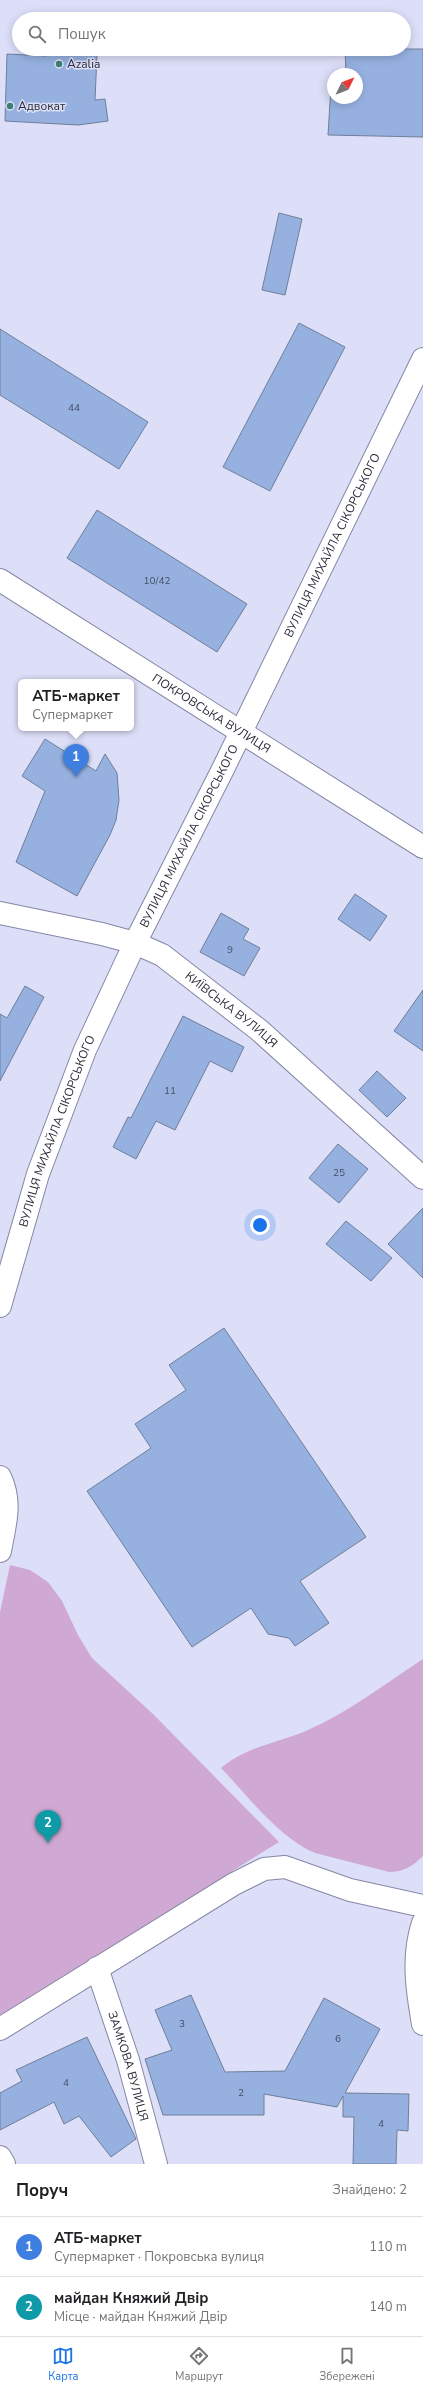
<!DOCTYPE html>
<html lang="uk">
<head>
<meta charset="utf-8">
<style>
  :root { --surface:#fff; --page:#f6f6f6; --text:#202124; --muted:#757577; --line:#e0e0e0; --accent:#1a73e8 }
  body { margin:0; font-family:"Nunito Sans",sans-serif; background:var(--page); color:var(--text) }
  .compass { position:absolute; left:327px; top:68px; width:36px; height:36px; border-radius:50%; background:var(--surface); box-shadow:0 2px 10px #0003; rotate:47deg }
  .you { position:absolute; left:260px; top:1225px; width:14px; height:14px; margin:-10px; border:3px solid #fff; border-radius:50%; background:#1a73e8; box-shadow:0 0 0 6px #1a73e833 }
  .badge { display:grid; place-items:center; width:26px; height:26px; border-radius:50%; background:var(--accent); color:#fff; font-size:13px; font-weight:700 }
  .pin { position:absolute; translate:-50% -33px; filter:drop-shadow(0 1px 2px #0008) }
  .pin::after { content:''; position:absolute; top:21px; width:14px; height:12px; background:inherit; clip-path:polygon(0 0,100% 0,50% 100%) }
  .popup { position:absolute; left:18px; top:679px; width:116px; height:52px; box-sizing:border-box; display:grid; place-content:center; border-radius:6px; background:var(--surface); filter:drop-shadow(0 1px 3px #0005); font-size:13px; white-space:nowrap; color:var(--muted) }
  .popup b { font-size:15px; color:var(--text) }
  .popup::after { content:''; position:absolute; left:50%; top:100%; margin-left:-8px; border:8px solid transparent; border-top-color:var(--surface) }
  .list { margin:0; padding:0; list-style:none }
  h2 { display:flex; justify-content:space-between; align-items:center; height:52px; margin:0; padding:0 16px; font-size:17px }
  h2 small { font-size:13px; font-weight:400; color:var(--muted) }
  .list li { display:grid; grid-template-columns:26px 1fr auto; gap:12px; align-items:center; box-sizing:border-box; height:60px; padding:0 16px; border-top:1px solid var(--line) }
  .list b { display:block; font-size:15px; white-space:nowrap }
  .list p { margin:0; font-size:13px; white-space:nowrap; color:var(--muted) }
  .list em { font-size:13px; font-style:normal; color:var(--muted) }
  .icon { flex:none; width:22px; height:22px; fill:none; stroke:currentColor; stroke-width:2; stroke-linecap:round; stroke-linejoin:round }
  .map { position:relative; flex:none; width:423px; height:2164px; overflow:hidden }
  .search { position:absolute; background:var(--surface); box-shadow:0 2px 10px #0003; left:12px; right:12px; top:12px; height:44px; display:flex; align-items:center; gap:10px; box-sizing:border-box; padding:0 14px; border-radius:22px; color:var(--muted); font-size:15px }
  .sheet { height:172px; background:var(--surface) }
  nav { display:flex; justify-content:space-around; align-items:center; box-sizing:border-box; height:56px; border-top:1px solid var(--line); background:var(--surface); font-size:11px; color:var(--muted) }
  nav a { display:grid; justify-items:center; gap:2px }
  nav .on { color:var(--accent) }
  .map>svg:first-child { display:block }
</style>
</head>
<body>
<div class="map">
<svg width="423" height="2164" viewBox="0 0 423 2164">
  <rect width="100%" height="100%" fill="#dddff9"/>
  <path fill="#cfa9d3" d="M10 1565 30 1570 48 1582 62 1601 78 1635 92 1658 153 1714 279 1842 0 2016V1612Z
    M423 1659V1856C413 1866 404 1872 389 1872L315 1853C279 1838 248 1796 221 1768 246 1746 279 1743 308 1730 349 1712 386 1683 423 1659Z"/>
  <path fill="#96b1e0" stroke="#6f7e99" d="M345 49H423V137L328 135 331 86 333 98H357V74H346Z
    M46 53 97 55 95 100 105 99 108 121 78 125 5 121 7 54 46 56Z
    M279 213 302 219 285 295 262 290Z
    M299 323 345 347 270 491 223 467Z
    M0 329 148 422 119 469 0 395Z
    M97 510 247 604 217 652 67 558Z
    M45 739 96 771 105 754 117 773 119 800 116 820 110 835 77 896 16 862 45 791 22 776Z
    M355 894 387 916 370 941 338 919Z
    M221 913 249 929 243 939 260 948 244 976 200 952Z
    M25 986 44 997 0 1081V1014L7 1018Z
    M423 990V1051L394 1031Z
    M183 1016 244 1047 232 1072 210 1061 175 1130 156 1121 136 1159 113 1147 128 1117 131 1118Z
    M377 1071 406 1098 387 1117 359 1090Z
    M338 1144 368 1169 339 1203 309 1178Z
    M423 1208V1278L388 1244Z
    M346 1221 392 1258 371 1281 326 1244Z
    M224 1328 366 1537 300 1581 329 1623 295 1646 289 1638 268 1634 251 1608 192 1647 87 1491 151 1448 135 1424 186 1390 169 1365Z
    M191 1995 225 2072 285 2071 324 1998 380 2029 345 2093 409 2094 408 2131 397 2130 396 2164H353L354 2117H343V2096L337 2107 264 2094V2115H163L145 2059 172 2050 155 2010Z
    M87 2037 136 2139 111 2157 79 2116 64 2124 54 2102 0 2130V2093L22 2081 16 2070Z"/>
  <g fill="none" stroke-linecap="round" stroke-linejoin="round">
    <g stroke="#8587a5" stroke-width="24">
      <g id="minor">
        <path id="s1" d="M0 913 102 934 135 943 162 955 259 1030 423 1178"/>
        <path id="s2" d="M0 1306 38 1174 85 1050 135 943 223 769 423 359"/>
        <path d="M0 1477C12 1502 5 1524 0 1551"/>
        <path d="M423 1923C412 1956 417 1990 423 2024"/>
        <path id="s3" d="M97 1968 128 2060 156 2164"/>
        <path d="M0 2029 234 1884 264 1869 285 1867 350 1890 423 1906"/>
        <path d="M0 2157 4 2164"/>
      </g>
    </g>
    <g stroke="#8587a5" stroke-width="24">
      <g id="secondary">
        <path id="s4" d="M0 580 423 847"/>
      </g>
    </g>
    <use href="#minor" stroke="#fff" stroke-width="22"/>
    <use href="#secondary" stroke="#fff" stroke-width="22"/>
  </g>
  <g fill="#3c8073" stroke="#dddff9" stroke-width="1.5">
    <circle cx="59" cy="64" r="4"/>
    <circle cx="10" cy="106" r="4"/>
  </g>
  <g text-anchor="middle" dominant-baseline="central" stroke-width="3" stroke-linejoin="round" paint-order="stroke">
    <g font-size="10" fill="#464d62">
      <text x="74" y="408">44</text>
      <text x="157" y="581">10/42</text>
      <text x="230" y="950">9</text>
      <text x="170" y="1091">11</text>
      <text x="339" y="1173">25</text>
      <text x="182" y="2024">3</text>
      <text x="338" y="2039">6</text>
      <text x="66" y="2083">4</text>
      <text x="241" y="2093">2</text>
      <text x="381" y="2124">4</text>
    </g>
    <g font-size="12" fill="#2b2c38" stroke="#dddff9" text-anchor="start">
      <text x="67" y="64">Azalia</text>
      <text x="18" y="106">Адвокат</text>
    </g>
    <g font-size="12" fill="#2b2c38" stroke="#dddff9">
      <text stroke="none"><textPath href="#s2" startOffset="832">ВУЛИЦЯ МИХАЙЛА СІКОРСЬКОГО</textPath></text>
      <text stroke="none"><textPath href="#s4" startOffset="250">ПОКРОВСЬКА ВУЛИЦЯ</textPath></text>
      <text stroke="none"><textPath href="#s2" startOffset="508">ВУЛИЦЯ МИХАЙЛА СІКОРСЬКОГО</textPath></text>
      <text stroke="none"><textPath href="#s1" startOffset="256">КИЇВСЬКА ВУЛИЦЯ</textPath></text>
      <text stroke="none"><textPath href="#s2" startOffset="184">ВУЛИЦЯ МИХАЙЛА СІКОРСЬКОГО</textPath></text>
      <text stroke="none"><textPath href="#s3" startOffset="103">ЗАМКОВА ВУЛИЦЯ</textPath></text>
    </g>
  </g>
</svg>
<svg class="compass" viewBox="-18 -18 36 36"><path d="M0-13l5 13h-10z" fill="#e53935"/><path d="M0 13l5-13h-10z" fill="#757577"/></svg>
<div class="you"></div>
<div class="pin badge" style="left:76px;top:777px;background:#3f7fe0">1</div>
<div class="popup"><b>АТБ-маркет</b>Супермаркет</div>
<div class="pin badge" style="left:48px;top:1843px;background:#0f9aa8">2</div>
<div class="search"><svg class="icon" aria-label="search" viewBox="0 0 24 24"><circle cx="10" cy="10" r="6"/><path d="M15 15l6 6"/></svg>Пошук</div>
</div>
<section class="sheet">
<h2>Поруч<small>Знайдено: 2</small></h2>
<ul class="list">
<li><span class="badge" style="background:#3f7fe0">1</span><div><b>АТБ-маркет</b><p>Супермаркет · Покровська вулиця</p></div><em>110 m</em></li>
<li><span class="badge" style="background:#0f9aa8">2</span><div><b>майдан Княжий Двір</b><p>Місце · майдан Княжий Двір</p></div><em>140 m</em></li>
</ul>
</section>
<nav>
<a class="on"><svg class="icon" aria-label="map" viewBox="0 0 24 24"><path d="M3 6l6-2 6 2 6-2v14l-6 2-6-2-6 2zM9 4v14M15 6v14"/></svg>Карта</a>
<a><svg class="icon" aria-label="directions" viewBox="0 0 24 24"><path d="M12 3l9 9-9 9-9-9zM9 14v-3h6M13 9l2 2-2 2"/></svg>Маршрут</a>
<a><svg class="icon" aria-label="saved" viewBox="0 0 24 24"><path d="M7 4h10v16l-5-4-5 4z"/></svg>Збережені</a>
</nav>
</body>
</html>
